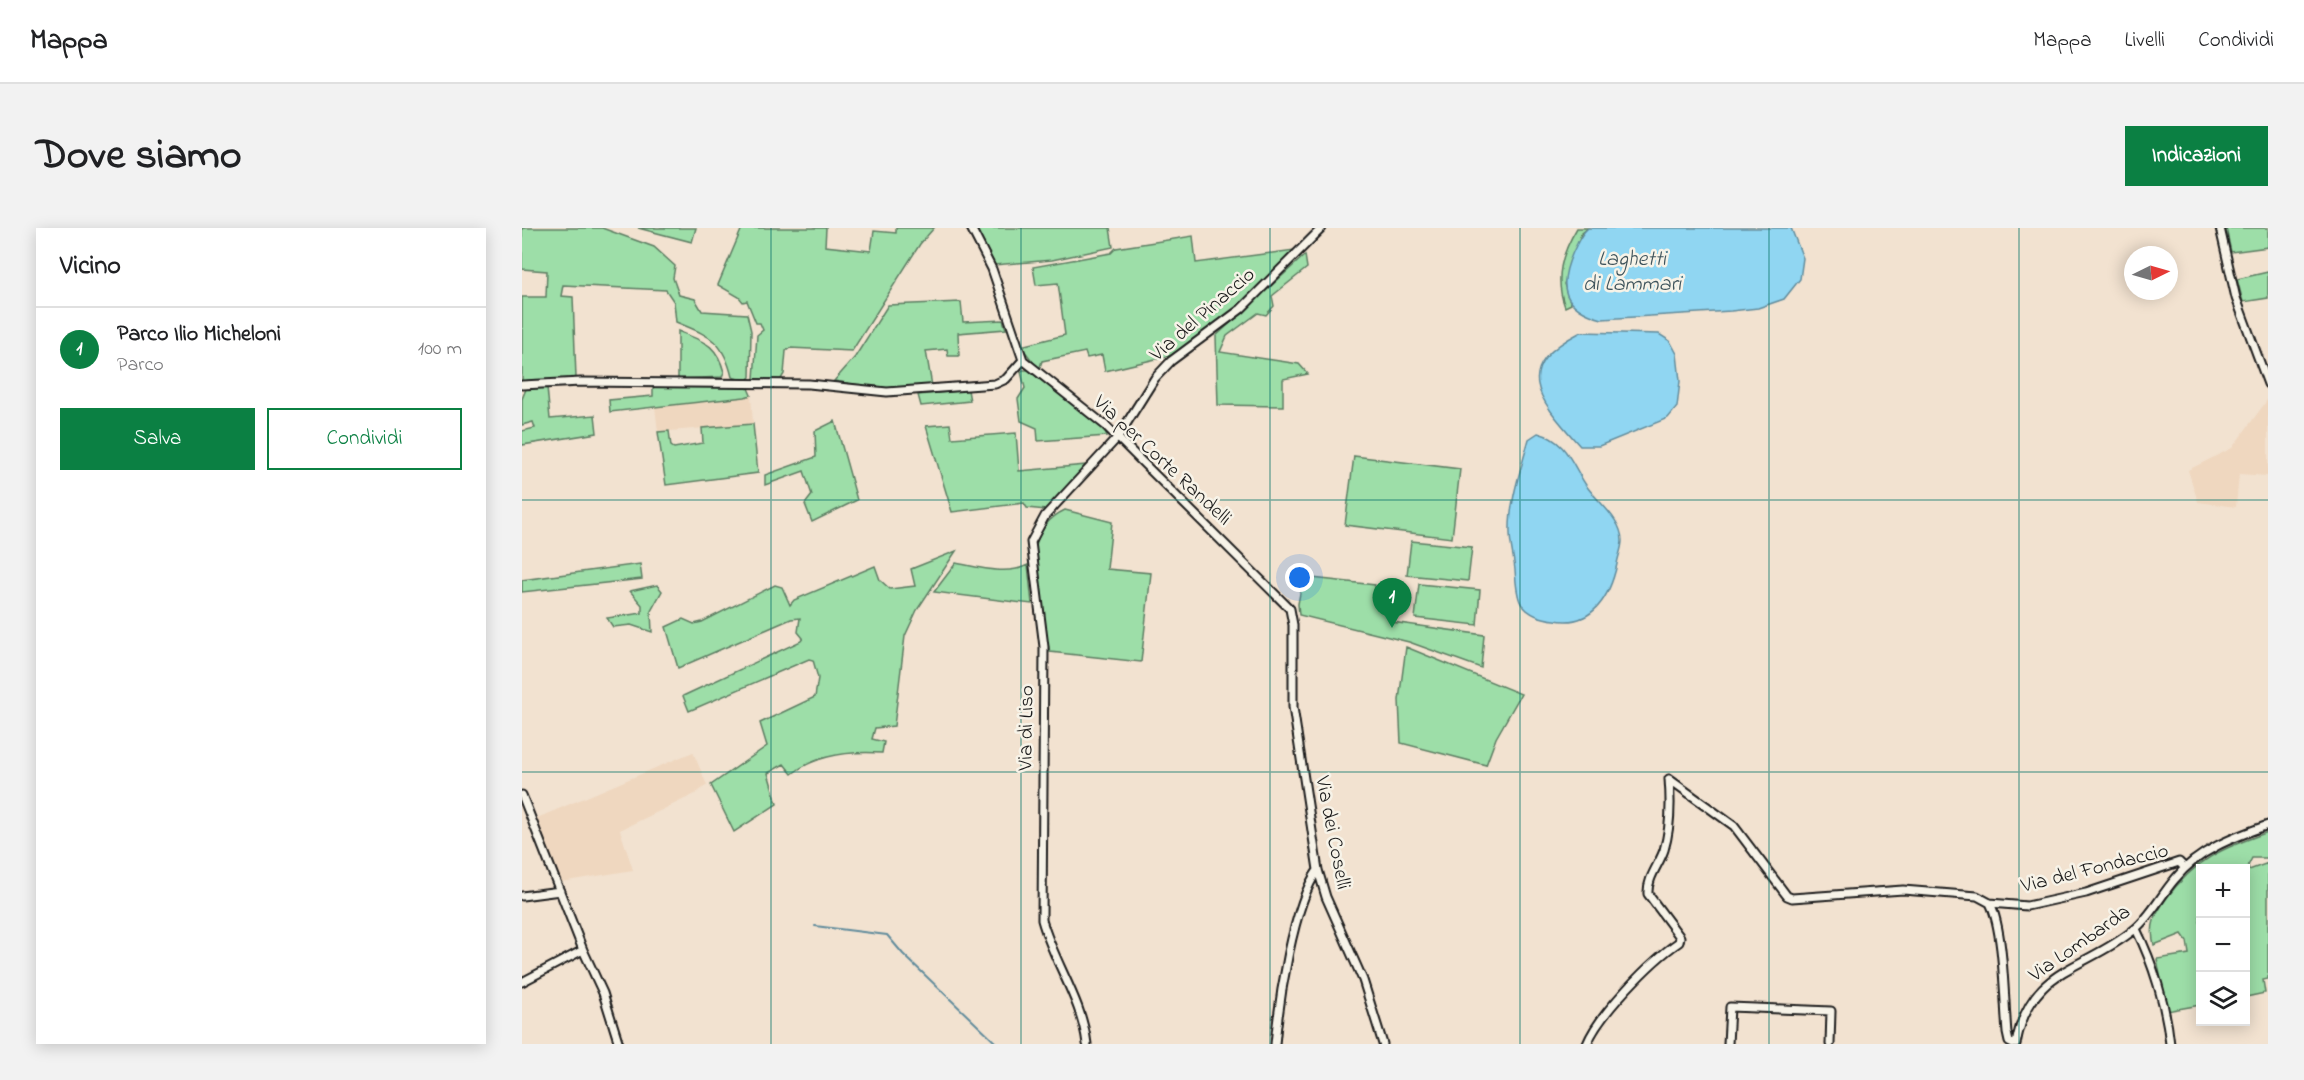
<!DOCTYPE html>
<html lang="it">
<head>
<meta charset="utf-8">
<style>
  :root { --surface:#fff; --page:#f2f2f2; --text:#202124; --muted:#757577; --line:#e0e0e0; --accent:#0b8043 }
  body { margin:0; font-family:"Indie Flower",sans-serif; background:var(--page); color:var(--text) }
  .controls { position:absolute; right:18px; bottom:18px; display:grid; overflow:hidden; border-radius:0px; box-shadow:0 3px 15px #0003 }
  .controls button { width:54px; height:54px; display:grid; place-items:center; padding:0; border:0; border-bottom:2px solid var(--line); background:var(--surface); color:var(--text); font:30px sans-serif }
  .compass { position:absolute; left:1602px; top:18px; width:54px; height:54px; border-radius:50%; background:var(--surface); box-shadow:0 3px 15px #0003; rotate:85deg }
  .you { position:absolute; left:778px; top:350px; width:21px; height:21px; margin:-15px; border:4px solid #fff; border-radius:50%; background:#1a73e8; box-shadow:0 0 0 9px #1a73e833 }
  .badge { display:grid; place-items:center; width:39px; height:39px; border-radius:50%; background:var(--accent); color:#fff; font-size:20px; font-weight:700 }
  .pin { position:absolute; translate:-50% -50px; filter:drop-shadow(0 2px 3px #0008) }
  .pin::after { content:''; position:absolute; top:32px; width:21px; height:18px; background:inherit; clip-path:polygon(0 0,100% 0,50% 100%) }
  .list { margin:0; padding:0; list-style:none }
  h2 { display:flex; justify-content:space-between; align-items:center; height:78px; margin:0; padding:0 24px; font-size:26px }
  h2 small { font-size:20px; font-weight:400; color:var(--muted) }
  .list li { display:grid; grid-template-columns:39px 1fr auto; gap:18px; align-items:center; box-sizing:border-box; height:84px; padding:0 24px; border-top:2px solid var(--line) }
  .list b { display:block; font-size:22px; white-space:nowrap }
  .list p { margin:0; font-size:20px; white-space:nowrap; color:var(--muted) }
  .list em { font-size:20px; font-style:normal; color:var(--muted) }
  .actions { display:flex; gap:12px; padding:18px 24px }
  .actions a { flex:1; padding:14px 0; border:2px solid var(--accent); border-radius:0px; text-align:center; font-size:21px; color:var(--accent) }
  .actions .main { background:var(--accent); color:#fff }
  .icon { flex:none; width:33px; height:33px; fill:none; stroke:currentColor; stroke-width:2; stroke-linecap:round; stroke-linejoin:round }
  .map { position:relative; flex:none; width:1746px; height:816px; overflow:hidden; border-radius:0px }
  header { display:flex; align-items:center; gap:36px; box-sizing:border-box; height:84px; padding:0 30px; background:var(--surface); border-bottom:2px solid var(--line) }
  header strong { font-size:28px }
  nav { display:flex; gap:33px; margin-inline-start:auto; font-size:21px }
  .intro { display:flex; align-items:center; justify-content:space-between; box-sizing:border-box; height:144px; padding:0 36px }
  h1 { margin:0; font-size:42px }
  .button { padding:15px 27px; border-radius:0px; background:var(--accent); color:#fff; font-size:21px; font-weight:700 }
  main { display:flex; gap:36px; padding:0 36px }
  aside { flex:1; background:var(--surface); border-radius:0px; box-shadow:0 3px 15px #0003 }
  .map>svg:first-child { display:block }
</style>
</head>
<body>
<header>
<strong>Mappa</strong>
<nav><a>Mappa</a><a>Livelli</a><a>Condividi</a></nav>
</header>
<div class="intro"><h1>Dove siamo</h1><a class="button">Indicazioni</a></div>
<main>
<aside>
<h2>Vicino<small></small></h2>
<ul class="list">
<li><span class="badge">1</span><div><b>Parco Ilio Micheloni</b><p>Parco</p></div><em>100 m</em></li>
</ul>
<div class="actions"><a class="main">Salva</a><a>Condividi</a></div>
</aside>
<div class="map">
<svg width="1746" height="816" viewBox="0 0 1746 816">
  <rect width="100%" height="100%" fill="#f2e2d0"/>
  <filter id="ink" filterUnits="userSpaceOnUse"><feTurbulence type="fractalNoise" baseFrequency=".0167" numOctaves="2"/><feDisplacementMap in="SourceGraphic" scale="12" xChannelSelector="R" yChannelSelector="G"/><feConvolveMatrix kernelMatrix="1 2 1 2 8 2 1 2 1" color-interpolation-filters="sRGB"/></filter>
  <g filter="url(#ink)">
    <path fill="#efd7bf" d="M229 167 231 196 136 204 133 179Z
      M1746 171V248L1717 246 1714 279 1676 274 1666 242 1710 220Z
      M171 524 185 557 173 566 98 602 111 642 39 654 15 590Z"/>
    <path fill="#9ddea8" stroke="#5c7d62" stroke-width="1.5" d="M0 0H80L132 19 153 38 151 50 157 67 173 71 180 83 225 86 229 103 228 149 223 153 210 149C201 111 187 108 154 94L152 74 144 62 41 57 39 68 51 69 54 150 0 154V69H24L25 43 0 41Z
      M116 0H174L170 14Z
      M220 0H304L303 18 349 23 352 3 374 5V0H412L398 16 330 123 268 120 264 123 262 146 259 151H232L235 107 241 102 238 95H234L225 73 221 74 217 69 196 57Z
      M453 0H588L591 19 530 32 472 37Z
      M1055 0H1066L1059 6 1042 56 1049 76 1043 79C1032 50 1040 25 1055 0Z
      M1704 0H1746V19L1709 24Z
      M671 8 674 35 780 21 715 83 655 126 583 143 580 127 565 130 563 124 520 133 517 142 499 118 543 107 536 55 514 57 511 39 589 25 594 20Z
      M783 27 785 40 750 68 752 78 744 87 736 85 705 108 698 124 777 136 786 146 761 151V178L696 177 694 108Z
      M1746 44V70L1721 74 1715 51Z
      M439 74 441 94 481 92 484 101 436 105 437 128H426L425 121 404 123 410 158 363 161 312 153 333 129 366 77Z
      M156 103C182 114 194 115 202 144L200 149 156 151Z
      M501 142H506L582 201 585 208 516 213 515 200 499 193 496 171 503 160 499 144Z
      M225 158 229 167 223 169 88 184 87 172 131 168V159Z
      M25 159 28 191 73 187 75 205 0 217V203L13 200 11 194 0 197V171L4 161Z
      M446 162 448 173 399 178 396 167Z
      M313 193 335 272 290 294 283 276 290 267 282 243 243 257V247L294 229 293 203Z
      M231 196 236 245 144 257 136 204 147 203 149 218 152 220 181 215 180 200Z
      M428 196 430 210 494 205 497 243 565 237 524 282 505 280 502 275 430 284 404 198Z
      M832 228 938 241 930 310 823 297Z
      M543 282 590 294 585 341 629 345 619 434 528 424C522 402 509 337 514 317 518 301 528 289 543 282Z
      M889 313 950 319 946 353 885 347Z
      M434 323 395 382 383 408 372 498 353 500 350 511 362 514 360 525C329 523 295 526 270 546L262 536 246 545 255 576 212 604 189 557 245 518 238 495 293 469 296 450 291 432 287 431 167 483 161 468 279 413 281 410 276 404 278 390 269 391 156 440 144 399 161 391 172 396 180 394 253 357 260 359 268 377 272 372 353 338 358 352 368 361 393 358 389 341Z
      M434 335C456 339 485 348 506 337L510 376 412 364Z
      M118 336 120 351 0 364V352Z
      M781 349 853 357 852 369 871 371 870 394 962 407 959 440 887 414 777 387 776 376Z
      M897 356 958 362 955 397 893 390Z
      M135 357 140 363 129 383 130 404 109 397 91 399 85 390 120 385V377L108 363Z
      M884 419 999 466 974 510 964 537 879 515 877 472Z
      M1746 604V630H1730L1726 638 1727 642 1746 635V751L1741 752 1743 765 1724 769V640H1678V777L1645 783 1635 731 1667 726 1665 713 1660 706 1632 717C1627 697 1633 687 1644 671 1674 630 1700 621 1746 604Z"/>
    <path fill="#90d6f2" stroke="#628c9c" stroke-width="1.5" d="M1066 0H1269L1281 30 1278 51 1262 71 1236 80 1209 83 1080 91C1041 80 1035 60 1051 24 1056 14 1058 7 1066 0Z
      M1059 104 1137 106 1148 113 1155 126 1158 153 1155 179 1146 190 1077 218H1058C1017 171 987 141 1059 104Z
      M1016 205C1046 213 1050 238 1066 260 1078 276 1100 292 1100 313 1100 320 1096 329 1095 336 1088 368 1071 399 1033 392 1021 391 1008 387 1000 377 994 369 994 352 993 342 992 330 988 317 988 305 987 274 999 241 1007 211Z"/>
    <g fill="none" stroke-linecap="round" stroke-linejoin="round">
      <path stroke="#628c9c" stroke-width="2" d="M293 698 365 707 381 726 475 816"/>
      <g stroke="#1c1c1c" stroke-width="11">
        <path id="minor" d="M449 0 470 41 501 132 584 198 768 381 771 397V479L796 642 804 669 841 752 861 816
          M1698 0 1714 70 1746 156
          M0 157 59 154 287 156 365 164 473 156 484 151 501 132
          M1147 551 1212 598 1265 668 1270 670 1381 662 1455 668 1468 675 1505 678 1564 665 1657 634 1663 640
          M0 567 61 722 81 765 97 816
          M0 668 38 663
          M1468 675C1482 703 1482 771 1485 805L1487 814 1491 816
          M1614 701C1631 735 1644 777 1648 816
          M0 754 61 722
          M565 816C560 772 532 735 520 692L522 419 509 314 523 288 596 209 633 150 649 133 719 81 800 0
          M753 816C757 773 771 676 796 642
          M1065 816C1077 786 1129 733 1157 714L1158 709 1126 666C1125 650 1137 637 1142 622 1149 599 1149 575 1147 551
          M1206 816 1208 779 1309 783 1308 816
          M1494 816C1508 738 1562 743 1613 701 1629 688 1639 667 1653 651 1676 622 1712 609 1746 597"/>
      </g>
      <use href="#minor" stroke="#f7f3e8" stroke-width="7"/>
    </g>
  </g>
  <path fill="none" stroke="#0f766e" stroke-width="1.5" stroke-opacity="0.55" d="M249 0V816M499 0V816M748 0V816M998 0V816M1247 0V816M1497 0V816M0 272H1746M0 544H1746"/>
  <g text-anchor="middle" dominant-baseline="central" stroke-width="5" stroke-linejoin="round" paint-order="stroke">
    <g font-size="21" fill="#1c1c1c" stroke="#f7f3e8">
      <text transform="translate(681 87) rotate(-41)">Via del Pinaccio</text>
      <text transform="translate(640 233) rotate(43)">Via per Corte Randelli</text>
      <text transform="translate(505 500) rotate(-89)">Via di Liso</text>
      <text transform="translate(810 605) rotate(79)">Via dei Coselli</text>
      <text transform="translate(1573 641) rotate(-14)">Via del Fondaccio</text>
      <text transform="translate(1558 716) rotate(-35)">Via Lombarda</text>
    </g>
    <g font-size="22" font-style="italic" fill="#3f545c" stroke="#f7f3e8">
      <text x="1110" y="32">Laghetti<tspan x="1110" dy="25">di Lammari</tspan></text>
    </g>
  </g>
</svg>
<div class="controls">
<button>+</button>
<button>−</button>
<button><svg class="icon" aria-label="layers" viewBox="0 0 24 24"><path d="M12 4l9 5-9 5-9-5zM3 14l9 5 9-5"/></svg></button>
</div>
<svg class="compass" viewBox="-18 -18 36 36"><path d="M0-13l5 13h-10z" fill="#e53935"/><path d="M0 13l5-13h-10z" fill="#757577"/></svg>
<div class="you"></div>
<div class="pin badge" style="left:870px;top:400px">1</div>
</div>
</main>
</body>
</html>
